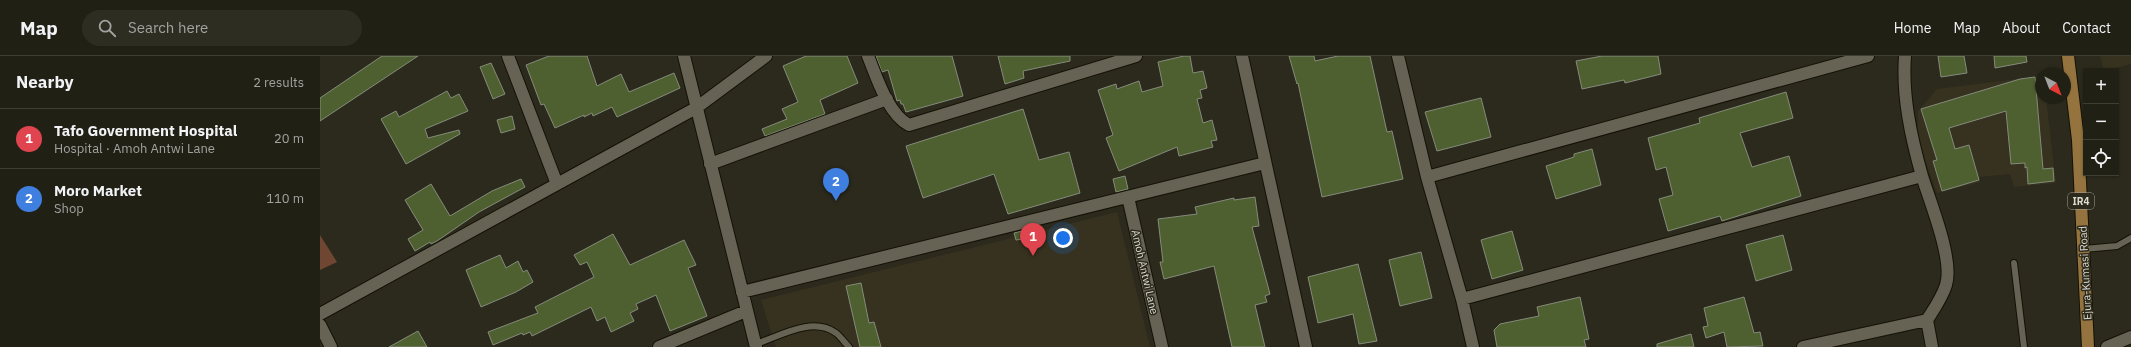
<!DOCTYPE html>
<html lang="en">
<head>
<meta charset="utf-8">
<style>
  :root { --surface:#212015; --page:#2d2d22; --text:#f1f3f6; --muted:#a2a3a0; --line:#3e3e34; --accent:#d93025 }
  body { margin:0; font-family:"IBM Plex Sans",sans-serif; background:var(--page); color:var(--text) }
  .controls { position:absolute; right:12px; top:12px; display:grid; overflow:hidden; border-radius:0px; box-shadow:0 1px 3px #0004 }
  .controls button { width:36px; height:36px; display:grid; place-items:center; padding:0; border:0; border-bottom:1px solid var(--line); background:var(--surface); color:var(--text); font:20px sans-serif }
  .compass { position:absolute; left:1715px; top:12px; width:36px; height:36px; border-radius:50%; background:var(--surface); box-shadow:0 1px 3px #0004; rotate:138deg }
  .you { position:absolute; left:743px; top:182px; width:14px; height:14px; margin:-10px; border:3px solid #fff; border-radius:50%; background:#1a73e8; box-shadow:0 0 0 6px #1a73e833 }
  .badge { display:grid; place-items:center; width:26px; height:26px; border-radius:50%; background:var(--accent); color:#fff; font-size:13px; font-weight:700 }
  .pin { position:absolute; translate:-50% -33px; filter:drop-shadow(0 1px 2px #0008) }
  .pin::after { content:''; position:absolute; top:21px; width:14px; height:12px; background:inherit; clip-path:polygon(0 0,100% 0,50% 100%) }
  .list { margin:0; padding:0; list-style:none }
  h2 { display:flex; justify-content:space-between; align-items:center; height:52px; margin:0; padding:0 16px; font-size:17px }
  h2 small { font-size:13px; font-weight:400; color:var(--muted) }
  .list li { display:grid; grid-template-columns:26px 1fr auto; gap:12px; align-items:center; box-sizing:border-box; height:60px; padding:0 16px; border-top:1px solid var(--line) }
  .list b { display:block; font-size:15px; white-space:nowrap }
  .list p { margin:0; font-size:13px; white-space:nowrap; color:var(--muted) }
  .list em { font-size:13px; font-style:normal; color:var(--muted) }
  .icon { flex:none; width:22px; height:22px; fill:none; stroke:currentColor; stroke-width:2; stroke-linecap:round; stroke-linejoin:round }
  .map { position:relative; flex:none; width:1811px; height:291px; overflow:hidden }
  header { display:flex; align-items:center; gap:24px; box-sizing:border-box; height:56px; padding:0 20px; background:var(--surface); border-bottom:1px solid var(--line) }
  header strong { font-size:19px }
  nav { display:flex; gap:22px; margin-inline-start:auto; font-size:14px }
  .search { width:280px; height:36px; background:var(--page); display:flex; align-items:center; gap:10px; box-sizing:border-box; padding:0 14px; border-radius:22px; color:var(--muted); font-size:15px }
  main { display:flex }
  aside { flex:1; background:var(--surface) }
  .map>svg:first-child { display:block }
</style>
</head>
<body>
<header>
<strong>Map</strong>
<div class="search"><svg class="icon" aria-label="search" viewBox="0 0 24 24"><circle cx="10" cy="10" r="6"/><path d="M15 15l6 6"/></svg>Search here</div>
<nav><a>Home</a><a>Map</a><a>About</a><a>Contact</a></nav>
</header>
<main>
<aside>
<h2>Nearby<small>2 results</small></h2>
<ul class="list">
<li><span class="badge" style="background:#e0444e">1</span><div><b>Tafo Government Hospital</b><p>Hospital · Amoh Antwi Lane</p></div><em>20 m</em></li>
<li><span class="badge" style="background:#3f7fe0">2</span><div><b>Moro Market</b><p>Shop</p></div><em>110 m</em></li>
</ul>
</aside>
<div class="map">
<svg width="1811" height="291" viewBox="0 0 1811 291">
  <rect width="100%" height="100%" fill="#2c2a1c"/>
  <path fill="#36321f" d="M1780 0H1811V8L1784 15Z
    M1721 20V42H1726L1736 127 1694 131 1690 118 1659 121 1660 126 1617 137 1598 84V55L1617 33Z
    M797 156 830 291H456L441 244Z"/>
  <path fill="#6f4632" d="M0 179 17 206 0 214Z"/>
  <path fill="#4e6030" stroke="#858b7c" d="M62 0H98L0 65V42Z
    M229 0H267L277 30 301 18 309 36 354 17 360 32 297 61 292 51 273 60 272 57 264 61V59L235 72 224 48 221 49 206 9Z
    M486 0H527L538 27 500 44 505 58 445 80 442 73 467 63 462 53 478 46 463 10Z
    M556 0H632L643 40 586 56 583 48H581L580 44 577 45 568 14 562 16Z
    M678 0H750V5L703 15 704 22 685 28Z
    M864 0H870L873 17 883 15 887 32 880 34 882 42 877 43 883 67 892 64 897 84 891 85 893 91 859 100 857 91 799 115 786 82 793 79 778 34 796 28 797 33 819 25 822 36 843 30 838 6Z
    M969 0H994L995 5 1018 0H1050L1067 76 1072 75 1083 123 1002 141 978 27 977 28Z
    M1282 0H1338L1341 18 1305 27 1304 24 1262 33 1256 5Z
    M1618 0H1644L1647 17 1621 21Z
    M1674 0H1706L1707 6 1675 12Z
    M171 7 185 38 173 43 160 11Z
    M1715 21 1723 113 1733 112 1734 125 1708 128 1707 111 1705 112V107L1691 108 1686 55 1629 72 1635 93 1649 89 1659 124 1622 135 1613 105 1617 104 1601 53 1700 23Z
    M127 35 131 42 139 38 148 55 105 73 108 82 139 74 140 78 86 108 61 63 76 55 79 61Z
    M1466 36 1473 62 1420 77 1432 111 1469 100 1481 140 1402 165 1400 160 1348 175 1339 143 1353 139 1346 111 1336 114 1328 82 1380 67 1379 62Z
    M1161 42 1171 81 1117 95 1105 56Z
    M703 53 719 104 749 96 760 137 688 158 674 118 603 142 586 90Z
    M192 60 195 73 181 77 177 64Z
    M1272 93 1281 129 1236 143 1226 110 1254 101V98Z
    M805 120 808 133 796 136 793 123Z
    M201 123 205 131 159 156 117 185 111 188 110 186 95 195 88 183 103 174 85 144 111 128 130 160 172 135Z
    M935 141 939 170 932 171 950 238 945 240 947 246 935 249 945 291H912L894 210 844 223 840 206H843L838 163 877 158 875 151 914 142V144Z
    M714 172 716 181 696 184 694 177Z
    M1192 175 1203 214 1172 223 1161 184Z
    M293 178 310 209 364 184 376 209 368 212 387 260 350 275 336 239 316 248 318 253 310 257 314 265 291 276 285 261 277 265 271 251 212 280 210 276 203 279 202 277 173 289 168 276 218 257 215 251 274 221 267 206 260 209 254 199Z
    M1463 179 1472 214 1436 225 1426 189Z
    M1101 196 1112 242 1080 250 1069 204Z
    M180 199 186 212 198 205 203 216 207 214 213 226 196 236 161 251 146 214Z
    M1038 208 1057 285 1039 288 1033 258 998 267 988 221Z
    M541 227 549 267 554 266 561 291H540L526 230Z
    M1260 241 1269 283 1264 284 1266 291H1177L1174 274 1180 268 1219 260 1217 251Z
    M1424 241 1434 277 1440 276 1443 290 1407 291 1404 276 1386 282 1383 271 1388 270 1384 252Z
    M98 275 107 291H69Z
    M1371 278 1374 291H1337V288Z"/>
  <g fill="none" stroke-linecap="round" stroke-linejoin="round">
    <g stroke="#141206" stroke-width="8">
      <path id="service" d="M1764 193 1797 190 1811 182
        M1694 207 1704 291
        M436 288C460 280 492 260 516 277 521 281 525 287 529 291"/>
    </g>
    <g stroke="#141206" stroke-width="14">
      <path id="minor" d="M188 0 237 128
        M364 0 436 291
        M548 0C557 22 568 58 589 69L816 0
        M922 0 986 291
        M1078 0 1107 121 1142 243 1153 291
        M1585 0C1582 40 1591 81 1602 120 1610 146 1634 204 1626 229 1622 242 1614 253 1607 264L1612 291
        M390 108 567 43
        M1107 121 1548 0
        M808 141 842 291
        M422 236 945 107
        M1142 243 1602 120
        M0 258 376 52 446 0
        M0 269 11 291
        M339 291 426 255
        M1483 291 1607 264
        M1787 291 1811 281"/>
    </g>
    <g stroke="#141206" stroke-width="14">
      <path id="primary" d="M1748 0 1758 84 1768 291"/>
    </g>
    <use href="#service" stroke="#666354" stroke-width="6"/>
    <use href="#minor" stroke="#666354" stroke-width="12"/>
    <use href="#primary" stroke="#94733e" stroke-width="12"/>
  </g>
  <g text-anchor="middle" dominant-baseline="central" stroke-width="3" stroke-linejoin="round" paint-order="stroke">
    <rect fill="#2c2a1c" stroke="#a6a49a" stroke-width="1" x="1748" y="137" width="26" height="16" rx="3"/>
    <g font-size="10" font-weight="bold" fill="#dad9d0">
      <text x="1761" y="145">IR4</text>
    </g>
    <g font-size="11" fill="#dad9d0" stroke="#2c2a1c">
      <text transform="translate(825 216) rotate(77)">Amoh Antwi Lane</text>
      <text transform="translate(1765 217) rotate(-93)">Ejura-Kumasi Road</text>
    </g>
  </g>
</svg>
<div class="controls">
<button>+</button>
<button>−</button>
<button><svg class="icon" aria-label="locate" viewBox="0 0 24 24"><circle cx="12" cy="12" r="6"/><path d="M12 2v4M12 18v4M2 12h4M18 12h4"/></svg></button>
</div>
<svg class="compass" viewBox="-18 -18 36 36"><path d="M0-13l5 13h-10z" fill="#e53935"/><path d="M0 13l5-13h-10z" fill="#a2a3a0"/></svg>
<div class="you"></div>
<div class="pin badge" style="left:713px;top:200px;background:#e0444e">1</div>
<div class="pin badge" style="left:516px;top:145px;background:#3f7fe0">2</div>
</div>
</main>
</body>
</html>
